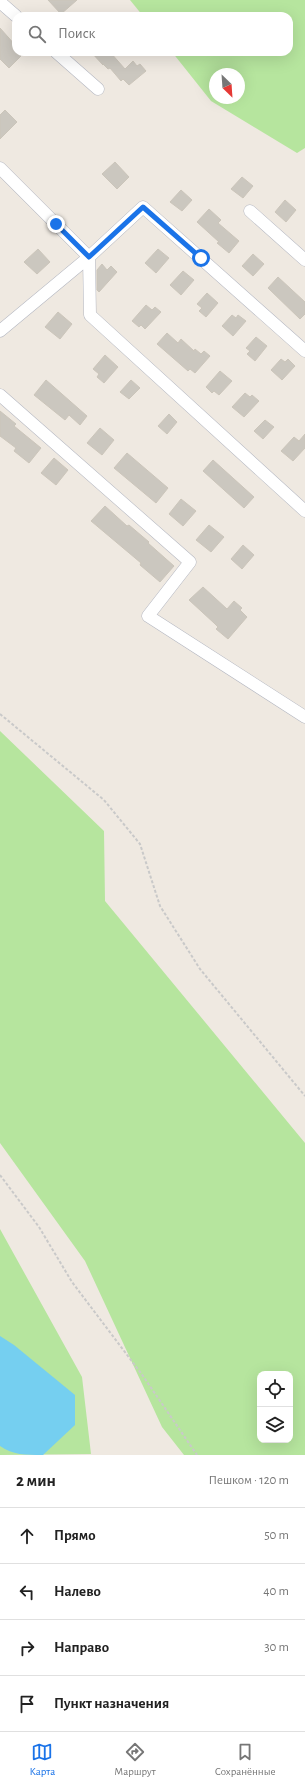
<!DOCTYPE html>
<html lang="ru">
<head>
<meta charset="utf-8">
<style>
  :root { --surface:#fff; --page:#f6f6f6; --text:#222; --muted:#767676; --line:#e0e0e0; --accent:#1a73e8 }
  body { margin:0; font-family:"Alegreya Sans",sans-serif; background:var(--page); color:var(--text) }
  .controls { position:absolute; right:12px; bottom:12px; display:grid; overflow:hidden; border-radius:8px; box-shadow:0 4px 16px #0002 }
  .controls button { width:36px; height:36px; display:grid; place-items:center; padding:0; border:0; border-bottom:1px solid var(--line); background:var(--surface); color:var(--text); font:20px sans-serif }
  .compass { position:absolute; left:209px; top:68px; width:36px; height:36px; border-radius:50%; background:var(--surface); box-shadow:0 4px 16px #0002; rotate:155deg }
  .stop { position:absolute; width:12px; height:12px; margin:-9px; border:3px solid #1a73e8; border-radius:50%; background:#fff }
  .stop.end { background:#1a73e8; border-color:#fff; box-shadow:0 1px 4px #0008 }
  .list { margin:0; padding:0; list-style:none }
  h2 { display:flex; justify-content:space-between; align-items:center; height:52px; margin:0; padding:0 16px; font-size:17px }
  h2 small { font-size:13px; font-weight:400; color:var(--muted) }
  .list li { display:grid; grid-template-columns:26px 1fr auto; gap:12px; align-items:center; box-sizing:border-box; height:56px; padding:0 16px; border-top:1px solid var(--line) }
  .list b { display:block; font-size:15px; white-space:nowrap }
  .list em { font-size:13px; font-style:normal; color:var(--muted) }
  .icon { flex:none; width:22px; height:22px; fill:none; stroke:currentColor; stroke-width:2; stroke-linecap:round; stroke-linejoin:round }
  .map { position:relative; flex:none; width:305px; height:1455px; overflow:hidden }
  .search { position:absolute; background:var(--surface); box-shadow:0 4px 16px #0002; left:12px; right:12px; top:12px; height:44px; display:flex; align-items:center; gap:10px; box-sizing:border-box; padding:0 14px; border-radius:12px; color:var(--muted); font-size:15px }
  .sheet { height:276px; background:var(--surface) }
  nav { display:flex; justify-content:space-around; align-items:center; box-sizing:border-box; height:56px; border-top:1px solid var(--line); background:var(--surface); font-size:11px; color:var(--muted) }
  nav a { display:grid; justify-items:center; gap:2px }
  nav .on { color:var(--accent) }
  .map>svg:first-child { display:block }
</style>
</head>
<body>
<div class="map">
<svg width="305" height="1455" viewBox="0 0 305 1455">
  <rect width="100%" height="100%" fill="#efe9e1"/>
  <path fill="#b6e59e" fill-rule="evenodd" d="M130 0H305V148L297 153 211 101 172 52H289V16H143ZM215 74H239V98H215Z
    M0 731 104 831 105 901 305 1143V1455H184L162 1427 85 1261 0 1143ZM260 1374H290V1440H260Z
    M0 1229 82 1377 91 1454 0 1455Z"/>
  <path fill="#75cff0" d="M0 1336 14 1345 75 1395V1425L43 1455C25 1455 13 1455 0 1446Z"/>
  <path fill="#cbc7bf" stroke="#cbc5ba" d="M48 0H77L61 14Z
    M0 28 16 46V52L21 56 9 68 0 59Z
    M91 52H110L125 69 133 61 137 66 140 64 146 71 129 85 123 79 121 81 110 68 108 69 103 64V65Z
    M5 110 17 122 0 139V115Z
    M115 162 129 177 117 189 102 174Z
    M242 177 253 186 243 198 231 189Z
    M181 190 192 200 182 211 170 202Z
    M285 200 296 210 286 222 275 212Z
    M209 209 221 220 218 223 239 241 229 253 217 243 219 242 197 222Z
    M38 249 50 262 37 274 24 262Z
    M158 249 169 258 156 273 145 263Z
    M253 254 264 264 253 276 242 266Z
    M102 264 107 270 111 266 117 272 99 292 97 290V270Z
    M183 271 194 280 181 295 170 285Z
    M278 277 305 302V314L300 319 268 288Z
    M207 293 218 303 206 317 199 311 202 308 197 304Z
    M146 305 152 310 155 307 161 312 145 329 141 325 139 327 132 321Z
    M58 312 72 324 60 339 45 327Z
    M232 315 236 318 238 315 246 321 233 336 222 326Z
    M167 333 178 343 181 339 194 351 195 349 201 354 204 351 210 356 195 373 190 369 188 371 157 344Z
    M256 337 267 346 255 361 247 354 250 351 246 348Z
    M105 355 118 367 104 383 97 377 99 374 93 369Z
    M281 359 285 362 288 359 295 366 282 380 271 370Z
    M220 371 232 381 219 395 214 391 212 393 206 387Z
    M46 380 87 416 80 425 69 415 65 420 34 395Z
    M131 380 140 388 129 399 120 392Z
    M245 393 250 397 252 395 259 401 244 417 232 407Z
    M0 411 16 424 14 426 41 448 29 463 14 451 16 448 0 436Z
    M169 414 177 422 167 434 158 426Z
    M265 420 274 427 263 439 254 431Z
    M100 428 114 440 102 455 87 443Z
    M305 434V448L293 461 281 451 294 437 299 441Z
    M127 453 168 488 156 503 114 468Z
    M54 458 68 470 56 485 41 473Z
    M213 460 254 497 244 508 203 471Z
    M181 499 196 511 183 526 169 514Z
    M105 506 127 526 129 525 149 542 148 543 174 566 160 582 140 565 141 563 91 521Z
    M209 525 224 537 211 552 196 540Z
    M243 545 254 555 242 569 231 559Z
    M203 587 227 609 234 601 242 608 240 610 247 617 228 639 216 629 218 627 214 623 189 600Z"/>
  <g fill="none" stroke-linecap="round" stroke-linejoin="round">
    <g stroke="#b4b7c1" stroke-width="13">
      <path id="minor" d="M0 2 16 16
        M56 52 98 89
        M0 168 89 257 143 207 305 351
        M250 211 305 260
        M89 257 90 315 305 511
        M0 331 89 257
        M0 395 190 562 148 616 305 717"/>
    </g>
    <path stroke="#c9c9c9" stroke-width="2" stroke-dasharray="3 2" stroke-linecap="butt" d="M0 714 104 800 140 844 160 906 200 969 305 1096
      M0 1175 39 1227 72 1282 143 1376 197 1455"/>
    <use href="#minor" stroke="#fff" stroke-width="12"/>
  </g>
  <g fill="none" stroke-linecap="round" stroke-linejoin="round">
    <path stroke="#1a73e8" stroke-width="5" d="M56 224 89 257 143 207 201 258"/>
  </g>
</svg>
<div class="controls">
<button><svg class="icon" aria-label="locate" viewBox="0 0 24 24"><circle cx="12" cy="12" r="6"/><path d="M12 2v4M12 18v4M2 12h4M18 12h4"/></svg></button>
<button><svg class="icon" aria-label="layers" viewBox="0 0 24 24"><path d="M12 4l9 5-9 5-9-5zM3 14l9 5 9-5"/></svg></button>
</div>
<svg class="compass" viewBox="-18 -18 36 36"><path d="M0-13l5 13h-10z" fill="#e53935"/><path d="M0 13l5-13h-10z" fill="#767676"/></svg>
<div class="stop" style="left:201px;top:258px"></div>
<div class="stop end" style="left:56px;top:224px"></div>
<div class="search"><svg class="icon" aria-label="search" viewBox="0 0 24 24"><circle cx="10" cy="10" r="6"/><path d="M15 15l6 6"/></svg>Поиск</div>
</div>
<section class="sheet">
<h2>2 мин<small>Пешком · 120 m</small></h2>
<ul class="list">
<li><svg class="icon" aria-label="ahead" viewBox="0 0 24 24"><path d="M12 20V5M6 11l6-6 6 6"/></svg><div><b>Прямо</b></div><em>50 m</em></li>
<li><svg class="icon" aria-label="left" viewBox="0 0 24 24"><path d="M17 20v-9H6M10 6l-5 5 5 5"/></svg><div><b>Налево</b></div><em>40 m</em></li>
<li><svg class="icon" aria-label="right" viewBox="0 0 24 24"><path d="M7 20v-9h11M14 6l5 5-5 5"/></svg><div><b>Направо</b></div><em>30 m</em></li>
<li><svg class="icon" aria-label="arrive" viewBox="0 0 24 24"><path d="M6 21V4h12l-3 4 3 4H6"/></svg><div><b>Пункт назначения</b></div></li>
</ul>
</section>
<nav>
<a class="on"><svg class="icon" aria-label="map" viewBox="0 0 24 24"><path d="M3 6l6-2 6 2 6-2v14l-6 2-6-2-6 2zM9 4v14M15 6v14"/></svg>Карта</a>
<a><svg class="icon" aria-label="directions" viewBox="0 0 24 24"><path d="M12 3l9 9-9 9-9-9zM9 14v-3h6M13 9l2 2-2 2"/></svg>Маршрут</a>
<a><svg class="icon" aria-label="saved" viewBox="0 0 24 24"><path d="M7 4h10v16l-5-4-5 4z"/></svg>Сохранённые</a>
</nav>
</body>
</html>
